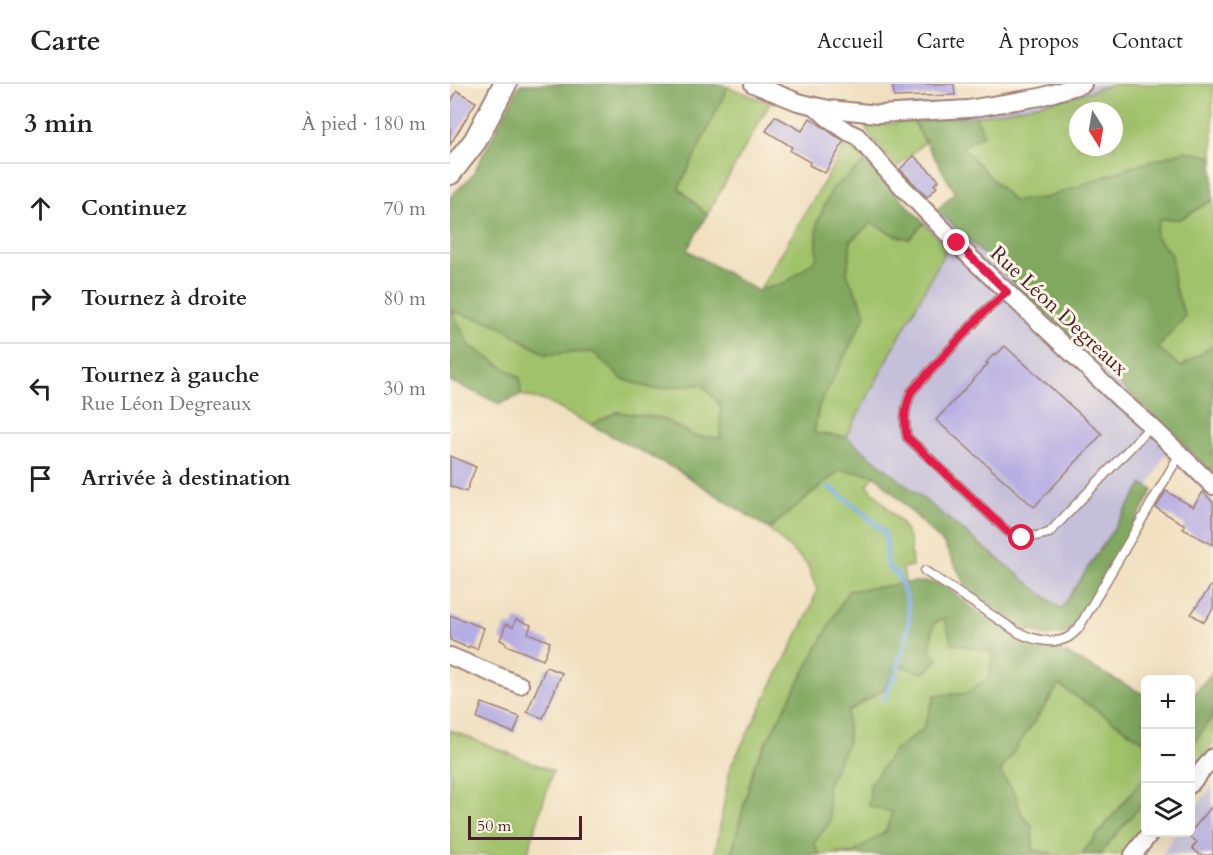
<!DOCTYPE html>
<html lang="fr">
<head>
<meta charset="utf-8">
<style>
  :root { --surface:#fff; --page:#f2f2f2; --text:#222; --muted:#767676; --line:#e0e0e0 }
  body { margin:0; font-family:Cardo,serif; background:var(--page); color:var(--text) }
  .controls { position:absolute; right:18px; bottom:18px; display:grid; overflow:hidden; border-radius:9px; box-shadow:0 6px 24px #0002 }
  .controls button { width:54px; height:54px; display:grid; place-items:center; padding:0; border:0; border-bottom:2px solid var(--line); background:var(--surface); color:var(--text); font:30px sans-serif }
  .compass { position:absolute; left:619px; top:18px; width:54px; height:54px; border-radius:50%; background:var(--surface); box-shadow:0 6px 24px #0002; rotate:169deg }
  .scale { position:absolute; left:18px; bottom:15px; width:114px; box-sizing:border-box; padding-left:6px; border:3px solid #4a1f2b; border-top:0; font-size:16px; line-height:21px; white-space:nowrap; color:#4a1f2b; -webkit-text-stroke:4px #fcf5e5; paint-order:stroke }
  .stop { position:absolute; width:18px; height:18px; margin:-14px; border:4px solid #e11d48; border-radius:50%; background:#fff }
  .stop.end { background:#e11d48; border-color:#fff; box-shadow:0 2px 6px #0008 }
  .list { margin:0; padding:0; list-style:none }
  h2 { display:flex; justify-content:space-between; align-items:center; height:78px; margin:0; padding:0 24px; font-size:26px }
  h2 small { font-size:20px; font-weight:400; color:var(--muted) }
  .list li { display:grid; grid-template-columns:39px 1fr auto; gap:18px; align-items:center; box-sizing:border-box; height:90px; padding:0 24px; border-top:2px solid var(--line) }
  .list b { display:block; font-size:22px; white-space:nowrap }
  .list p { margin:0; font-size:20px; white-space:nowrap; color:var(--muted) }
  .list em { font-size:20px; font-style:normal; color:var(--muted) }
  .icon { flex:none; width:33px; height:33px; fill:none; stroke:currentColor; stroke-width:2; stroke-linecap:round; stroke-linejoin:round }
  .map { position:relative; flex:none; width:763px; height:771px; overflow:hidden }
  header { display:flex; align-items:center; gap:36px; box-sizing:border-box; height:84px; padding:0 30px; background:var(--surface); border-bottom:2px solid var(--line) }
  header strong { font-size:28px }
  nav { display:flex; gap:33px; margin-inline-start:auto; font-size:21px }
  main { display:flex }
  aside { flex:1; background:var(--surface) }
  .map>svg:first-child { display:block }
</style>
</head>
<body>
<header>
<strong>Carte</strong>
<nav><a>Accueil</a><a>Carte</a><a>À propos</a><a>Contact</a></nav>
</header>
<main>
<aside>
<h2>3 min<small>À pied · 180 m</small></h2>
<ul class="list">
<li><svg class="icon" aria-label="ahead" viewBox="0 0 24 24"><path d="M12 20V5M6 11l6-6 6 6"/></svg><div><b>Continuez</b></div><em>70 m</em></li>
<li><svg class="icon" aria-label="right" viewBox="0 0 24 24"><path d="M7 20v-9h11M14 6l5 5-5 5"/></svg><div><b>Tournez à droite</b></div><em>80 m</em></li>
<li><svg class="icon" aria-label="left" viewBox="0 0 24 24"><path d="M17 20v-9H6M10 6l-5 5 5 5"/></svg><div><b>Tournez à gauche</b><p>Rue Léon Degreaux</p></div><em>30 m</em></li>
<li><svg class="icon" aria-label="arrive" viewBox="0 0 24 24"><path d="M6 21V4h12l-3 4 3 4H6"/></svg><div><b>Arrivée à destination</b></div></li>
</ul>
</aside>
<div class="map">
<svg width="763" height="771" viewBox="0 0 763 771">
  <rect width="100%" height="100%" fill="#fcf5e5"/>
  <filter id="ink" filterUnits="userSpaceOnUse"><feTurbulence type="fractalNoise" baseFrequency=".0167" numOctaves="2"/><feDisplacementMap in="SourceGraphic" scale="12" xChannelSelector="R" yChannelSelector="G"/><feConvolveMatrix kernelMatrix="1 2 1 2 8 2 1 2 1" color-interpolation-filters="sRGB"/></filter>
  <filter id="wash" filterUnits="userSpaceOnUse"><feTurbulence type="fractalNoise" baseFrequency=".008" numOctaves="4" result="noise"/><feDisplacementMap in="SourceGraphic" scale="24" xChannelSelector="R" yChannelSelector="G"/><feGaussianBlur stdDeviation="1.35" result="paint"/><feColorMatrix in="noise" values="0 0 0 0 0 0 0 0 0 0 0 0 0 0 0 0 0 1.4 0 .05"/><feComposite in="paint" operator="in"/></filter>
  <g filter="url(#wash)">
    <rect width="100%" height="100%" fill="#f1e0c0"/>
    <path fill="#c5c0da" fill-rule="evenodd" d="M605 0H763V414L715 370 629 540 396 353 497 164 474 139 505 108 453 21 501 18 577 7ZM628 27H664V63H628Z
      M763 701V771H712L725 749 740 748 741 729Z"/>
    <path fill="#a0c26b" stroke="#75704b" stroke-width="1.5" fill-rule="evenodd" d="M663 0H763V73L736 67 684 83 596 114 563 117 512 63 533 51 526 32C573 24 618 15 663 0ZM628 27H664V63H628Z
      M278 3 320 19 257 131 229 104Z
      M463 37 475 58 447 83 419 50 416 42Z
      M397 59 416 78 382 105 367 139V174L337 198 309 207Z
      M763 116V264L761 263 731 283 708 264 735 232 724 201 721 171 704 151 710 135H730Z
      M422 139 442 150 459 155 474 139 497 164 396 353 364 350 369 322 416 230 397 190 401 156Z
      M1 227 46 240 95 270 143 268 172 295 204 305 252 300 271 322 270 354 244 352 211 334 167 328 141 341 95 317 71 311 70 294 20 262Z
      M390 386 425 391 417 401 452 440 460 457 462 482 453 484 455 500 398 507 305 679 281 771H265L280 684 360 526 367 506 357 480 319 445Z
      M495 534 502 559 544 569 539 595 514 610 485 611 473 645 444 667 442 728 436 747 403 769 370 771 363 759 380 738 377 702 398 657 397 628 434 605 447 581 475 589 488 575 480 567 483 540Z
      M609 601 695 658V692L631 771H600L601 769 583 766 582 741 572 732 565 710 550 688Z
      M763 631V660L741 687V663Z
      M0 646 103 687 77 771H0Z
      M695 716V742L671 771H649Z"/>
    <path fill="#80a85f" stroke="#656445" stroke-width="1.5" d="M70 0H270L278 3 229 104 257 131 237 166 308 207 337 198 367 174V139L382 105 416 78 474 139 459 155 442 150 422 139 401 156 397 190 416 230 369 322 364 349 396 353 611 525 693 400 703 406 629 540 620 549 596 552 572 544 516 502 494 460 425 391 390 386 319 445 229 387 141 341 167 328 211 334 244 352 270 354 271 322 252 300 205 305 172 295 143 268 95 270 46 240 2 227 20 262 70 294 71 311 50 320 0 297V113L22 92Z
      M526 32 534 51 512 63 563 117 596 114 684 82 736 67 763 73V116L730 135H710L705 151 721 171 724 201 735 232 708 264 731 283 762 262 763 264V389L487 126 505 108 463 37Z
      M464 498H479L493 501 531 530 585 561 617 570 695 611V658L609 601 550 688 565 710 572 732 582 741 583 766 601 769 600 771H387L403 769 436 747 442 728 419 722 420 700 444 667 473 645 485 611 514 610 539 594 544 569 502 559 494 534 483 540 480 566 488 575 474 589 447 581 434 605 397 628 398 657 377 702 380 738 364 759 370 771H281L305 679 398 507Z
      M763 587V631L741 663V614Z
      M695 692V716L649 771H631Z"/>
    <g fill="none" stroke-linecap="round" stroke-linejoin="round">
      <path stroke="#7aafe8" stroke-width="4.5" d="M379 403 413 428 434 448 437 464 436 475 439 484 448 491 457 515 459 531 456 559 449 577 447 587 444 595 439 601 434 616"/>
    </g>
    <g id="blocks">
      <path fill="#b5ade3" d="M443 0H504L505 11 444 13Z
        M7 7 26 18 0 61V19Z
        M325 32 352 47 360 34 394 58 375 89 359 81 360 78 340 67 342 63 316 47Z
        M464 72 489 96 484 101 487 103 477 113 450 85Z
        M555 262 652 350 584 423 486 336 538 280 536 279 545 269 546 271Z
        M0 372 26 383 16 408 0 402Z
        M716 407 743 423 753 408 763 418V461L733 445 735 441 706 424Z
        M763 499V525L754 538 741 530Z
        M0 531 34 544 27 565 19 562 18 564 0 556Z
        M66 535 81 541 78 549 100 558 93 576 56 561V559L50 556 56 540 63 543Z
        M96 583 112 589 93 634 77 628Z
        M32 619 70 633 64 649 27 634Z
        M763 721V771H750L742 764 747 758 738 751Z"/>
    </g>
  </g>
  <g filter="url(#ink)">
    <use href="#blocks" fill-opacity="0" stroke="#9e8076" stroke-width="1.5"/>
    <g fill="none" stroke-linecap="round" stroke-linejoin="round">
      <g stroke="#9e8076" stroke-width="11">
        <path id="lane" d="M557 208 534 228 461 308C455 325 453 335 457 353L558 448C576 455 580 454 599 449L701 342
          M475 487 569 549C582 555 603 561 617 554 621 552 625 548 628 545L730 370"/>
      </g>
      <g stroke="#9e8076" stroke-width="20">
        <path id="street" d="M303 0 348 18 365 22 379 25 428 30 518 25 590 13 633 0
          M365 22 378 34 398 48 407 52 439 89 520 173 671 316 701 342 763 402
          M0 572 70 601
          M740 701 763 673
          M683 771 701 748"/>
      </g>
      <g stroke="#9e8076" stroke-width="26">
        <path id="secondary" d="M0 89 25 57 55 0"/>
      </g>
      <use href="#lane" stroke="#fff" stroke-width="8"/>
      <use href="#street" stroke="#fff" stroke-width="16"/>
      <use href="#secondary" stroke="#fff" stroke-width="22"/>
    </g>
  </g>
  <g fill="none" stroke-linecap="round" stroke-linejoin="round" filter="url(#ink)">
    <path stroke="#e11d48" stroke-width="8" d="M507 159 557 208 534 228 461 308C455 325 453 335 457 353L558 448 572 454"/>
  </g>
  <g text-anchor="middle" dominant-baseline="central" stroke-width="6" stroke-linejoin="round" paint-order="stroke">
    <g font-size="21" fill="#4a1f2b" stroke="#fcf5e5">
      <text transform="translate(609 227) rotate(43)">Rue Léon Degreaux</text>
    </g>
  </g>
</svg>
<div class="controls">
<button>+</button>
<button>−</button>
<button><svg class="icon" aria-label="layers" viewBox="0 0 24 24"><path d="M12 4l9 5-9 5-9-5zM3 14l9 5 9-5"/></svg></button>
</div>
<svg class="compass" viewBox="-18 -18 36 36"><path d="M0-13l5 13h-10z" fill="#e53935"/><path d="M0 13l5-13h-10z" fill="#767676"/></svg>
<div class="scale">50 m</div>
<div class="stop" style="left:572px;top:454px"></div>
<div class="stop end" style="left:507px;top:159px"></div>
</div>
</main>
</body>
</html>
